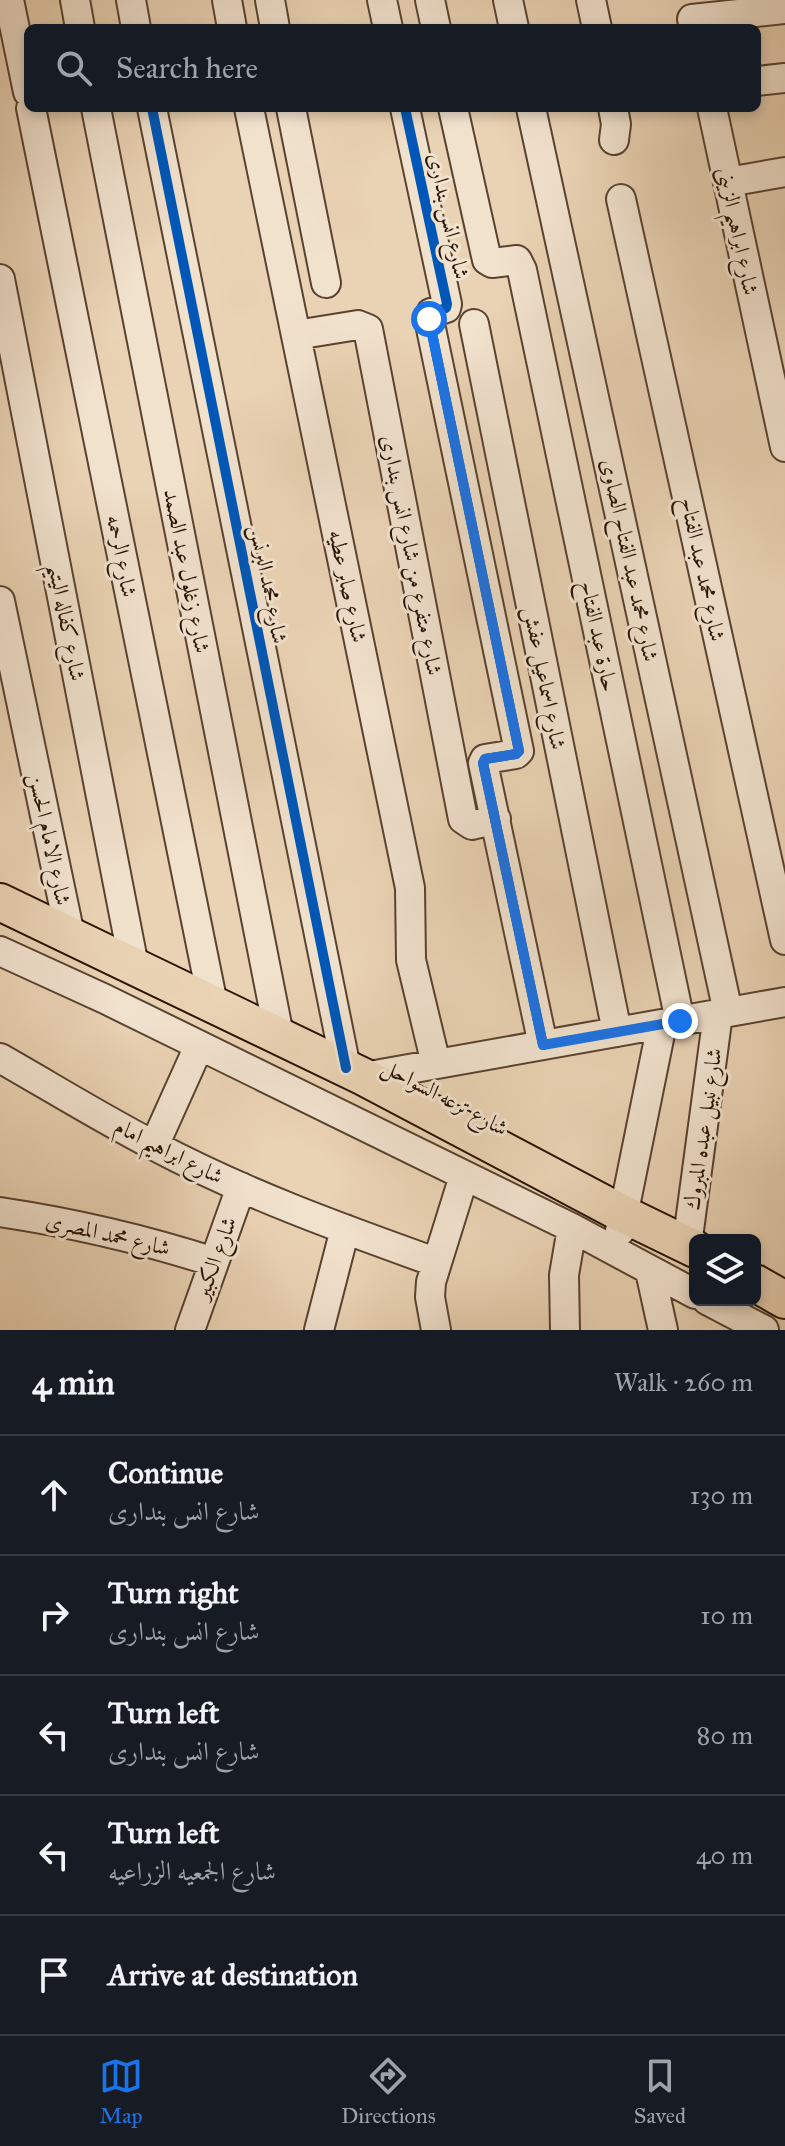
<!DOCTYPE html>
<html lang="en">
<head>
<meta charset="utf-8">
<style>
  :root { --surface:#171b24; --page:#242831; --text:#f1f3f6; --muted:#9ea1a6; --line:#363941; --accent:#1a73e8 }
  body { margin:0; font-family:"IM FELL Great Primer",Amiri,serif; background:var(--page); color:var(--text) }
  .controls { position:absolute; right:24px; bottom:24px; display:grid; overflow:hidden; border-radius:12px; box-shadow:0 4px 12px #0003 }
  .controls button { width:72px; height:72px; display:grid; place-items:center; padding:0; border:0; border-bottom:2px solid var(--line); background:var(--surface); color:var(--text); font:40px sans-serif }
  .stop { position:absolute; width:24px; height:24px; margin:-18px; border:6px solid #1a73e8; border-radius:50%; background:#fff }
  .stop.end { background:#1a73e8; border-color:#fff; box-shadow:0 2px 8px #0008 }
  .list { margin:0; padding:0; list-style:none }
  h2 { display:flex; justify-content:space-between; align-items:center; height:104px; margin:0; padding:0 32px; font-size:34px }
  h2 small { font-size:26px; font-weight:400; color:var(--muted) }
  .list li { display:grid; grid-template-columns:52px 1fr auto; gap:24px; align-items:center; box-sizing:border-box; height:120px; padding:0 32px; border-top:2px solid var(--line) }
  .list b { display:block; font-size:30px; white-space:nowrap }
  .list p { margin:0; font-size:26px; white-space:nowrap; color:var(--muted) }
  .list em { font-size:26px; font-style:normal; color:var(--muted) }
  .icon { flex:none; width:44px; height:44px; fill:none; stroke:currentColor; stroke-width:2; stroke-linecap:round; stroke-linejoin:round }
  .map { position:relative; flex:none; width:785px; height:1330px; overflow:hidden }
  .search { position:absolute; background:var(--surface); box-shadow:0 4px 12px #0003; left:24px; right:24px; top:24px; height:88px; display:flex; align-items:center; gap:20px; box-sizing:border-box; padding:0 28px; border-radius:12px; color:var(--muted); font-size:30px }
  .sheet { height:704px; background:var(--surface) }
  nav { display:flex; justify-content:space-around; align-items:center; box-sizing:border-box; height:112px; border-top:2px solid var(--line); background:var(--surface); font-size:22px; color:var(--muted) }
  nav a { display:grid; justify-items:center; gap:4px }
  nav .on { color:var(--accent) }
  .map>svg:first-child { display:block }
</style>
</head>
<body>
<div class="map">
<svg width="785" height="1330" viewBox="0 0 785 1330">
  <rect width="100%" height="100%" fill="#ead3b4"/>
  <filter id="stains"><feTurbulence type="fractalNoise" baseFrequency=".0025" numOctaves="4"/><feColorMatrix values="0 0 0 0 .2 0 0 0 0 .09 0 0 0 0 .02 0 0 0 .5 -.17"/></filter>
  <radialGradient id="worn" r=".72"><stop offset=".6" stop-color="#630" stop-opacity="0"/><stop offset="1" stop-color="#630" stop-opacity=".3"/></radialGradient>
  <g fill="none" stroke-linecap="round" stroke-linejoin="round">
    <g stroke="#584330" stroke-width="32">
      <path id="minor" d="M9 0 28 92
        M75 0 80 28
        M131 0 136 28
        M227 0 232 28
        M270 0 275 28
        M382 0 388 28
        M430 0 436 28
        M508 0 514 28
        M591 0 597 28
        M692 19 785 9
        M757 81 785 78
        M31 108 213 1004
        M96 108 279 1035
        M152 108 346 1068
        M249 108 410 888 411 960 436 1064
        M291 108 326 283
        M405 108 447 304 446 308 431 313 429 319 519 751 516 754 485 759 483 763 543 1045
        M453 108 487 260 492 263 517 260 522 270 680 1021
        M531 108 728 1012
        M613 108 616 124 614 140
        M712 108 785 447
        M728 182 785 172
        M621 199 785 940
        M0 279 134 966
        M474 324 617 1032
        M296 335 358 325 368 329 463 819 472 825 496 819
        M0 601 70 935
        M0 951 105 999 572 1228 695 1294
        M0 1058C51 1087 101 1118 153 1145 243 1193 340 1228 435 1262
        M364 1077 785 1002
        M154 1146 199 1046
        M0 1212C74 1223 143 1239 214 1262
        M620 1231 662 1024
        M687 1245 718 1014
        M650 1271 663 1330
        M707 1300 764 1330
        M190 1330 241 1187
        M319 1330 345 1229
        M436 1330 430 1297 431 1282 464 1176
        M565 1330 564 1275 572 1228"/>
    </g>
    <g stroke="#281304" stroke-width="40">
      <path id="major" d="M0 902 364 1077 623 1214 695 1249
        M755 1283 785 1300"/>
    </g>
    <use href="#minor" stroke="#f1e2ce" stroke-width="28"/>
    <use href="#major" stroke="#ead3b4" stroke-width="36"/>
    <g stroke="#f1e2ce" stroke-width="15">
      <path id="cycleway" d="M152 108 346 1068
        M405 108 447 304 446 308 431 313 429 319 519 751 516 754 485 759 483 763 543 1045"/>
    </g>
    <use href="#cycleway" stroke="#0057b8" stroke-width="10"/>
  </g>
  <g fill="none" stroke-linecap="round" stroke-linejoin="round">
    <path stroke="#1a73e8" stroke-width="10" d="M429 319 519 751 516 754 485 759 483 763 543 1045 680 1021"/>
  </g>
  <g text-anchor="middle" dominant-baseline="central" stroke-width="6" stroke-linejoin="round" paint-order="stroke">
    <g font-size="22" fill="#281304" stroke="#f1e2ce">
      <text transform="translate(449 216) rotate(78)">شارع انس بندارى</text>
      <text transform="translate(738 231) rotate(78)">شارع ابراهيم الزينى</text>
      <text transform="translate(412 555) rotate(79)">شارع متفرع من شارع انس بندارى</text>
      <text transform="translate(122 556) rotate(79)">شارع الرحمه</text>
      <text transform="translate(630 560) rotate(78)">شارع محمد عبد الفتاح الصاوى</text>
      <text transform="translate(703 569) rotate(78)">شارع محمد عبد الفتاح</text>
      <text transform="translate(187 571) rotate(79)">شارع زغلول عبد الصمد</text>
      <text transform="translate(269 584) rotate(79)">شارع محمد البرنس</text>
      <text transform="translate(348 586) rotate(78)">شارع صابر عطيه</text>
      <text transform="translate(67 622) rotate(79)">شارع كفاله اليتيم</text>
      <text transform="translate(599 636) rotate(78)">حارة عبد الفتاح</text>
      <text transform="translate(545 678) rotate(79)">شارع اسماعيل عفش</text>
      <text transform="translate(50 839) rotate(78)">شارع الامام الحسن</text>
      <text transform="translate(445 1097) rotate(28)">شارع ترعه السواحل</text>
      <text transform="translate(703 1129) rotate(-82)">شارع نبيل عبده المبروك</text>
      <text transform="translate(169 1151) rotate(27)">شارع ابراهيم امام</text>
      <text transform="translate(108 1234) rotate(13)">شارع محمد المصرى</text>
      <text transform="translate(215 1258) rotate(-70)">شارع الكبير</text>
    </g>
  </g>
  <rect width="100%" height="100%" filter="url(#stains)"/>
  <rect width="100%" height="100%" fill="url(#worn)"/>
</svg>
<div class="controls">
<button><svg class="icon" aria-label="layers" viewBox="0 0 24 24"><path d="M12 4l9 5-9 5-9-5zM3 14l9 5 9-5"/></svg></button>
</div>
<div class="stop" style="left:429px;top:319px"></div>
<div class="stop end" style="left:680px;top:1021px"></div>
<div class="search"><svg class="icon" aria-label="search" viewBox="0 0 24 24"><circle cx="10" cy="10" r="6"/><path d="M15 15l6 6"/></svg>Search here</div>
</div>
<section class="sheet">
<h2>4 min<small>Walk · 260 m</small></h2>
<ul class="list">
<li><svg class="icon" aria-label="ahead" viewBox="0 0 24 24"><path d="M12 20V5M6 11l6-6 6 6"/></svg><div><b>Continue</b><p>شارع انس بندارى</p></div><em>130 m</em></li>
<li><svg class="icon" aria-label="right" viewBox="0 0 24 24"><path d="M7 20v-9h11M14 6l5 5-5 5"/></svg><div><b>Turn right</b><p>شارع انس بندارى</p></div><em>10 m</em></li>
<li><svg class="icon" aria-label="left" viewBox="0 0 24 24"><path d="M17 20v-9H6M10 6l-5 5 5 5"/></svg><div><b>Turn left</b><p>شارع انس بندارى</p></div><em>80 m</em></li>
<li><svg class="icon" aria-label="left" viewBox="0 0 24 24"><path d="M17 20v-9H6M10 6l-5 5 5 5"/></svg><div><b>Turn left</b><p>شارع الجمعيه الزراعيه</p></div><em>40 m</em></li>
<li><svg class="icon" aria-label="arrive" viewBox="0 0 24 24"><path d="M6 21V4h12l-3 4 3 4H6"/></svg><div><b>Arrive at destination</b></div></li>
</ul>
</section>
<nav>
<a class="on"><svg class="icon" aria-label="map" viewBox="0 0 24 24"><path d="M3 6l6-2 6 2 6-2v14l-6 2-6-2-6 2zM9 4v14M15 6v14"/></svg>Map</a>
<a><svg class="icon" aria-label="directions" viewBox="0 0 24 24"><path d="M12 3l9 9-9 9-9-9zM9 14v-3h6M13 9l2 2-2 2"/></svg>Directions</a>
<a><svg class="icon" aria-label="saved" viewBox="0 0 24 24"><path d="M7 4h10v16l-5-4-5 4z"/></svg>Saved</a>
</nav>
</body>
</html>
